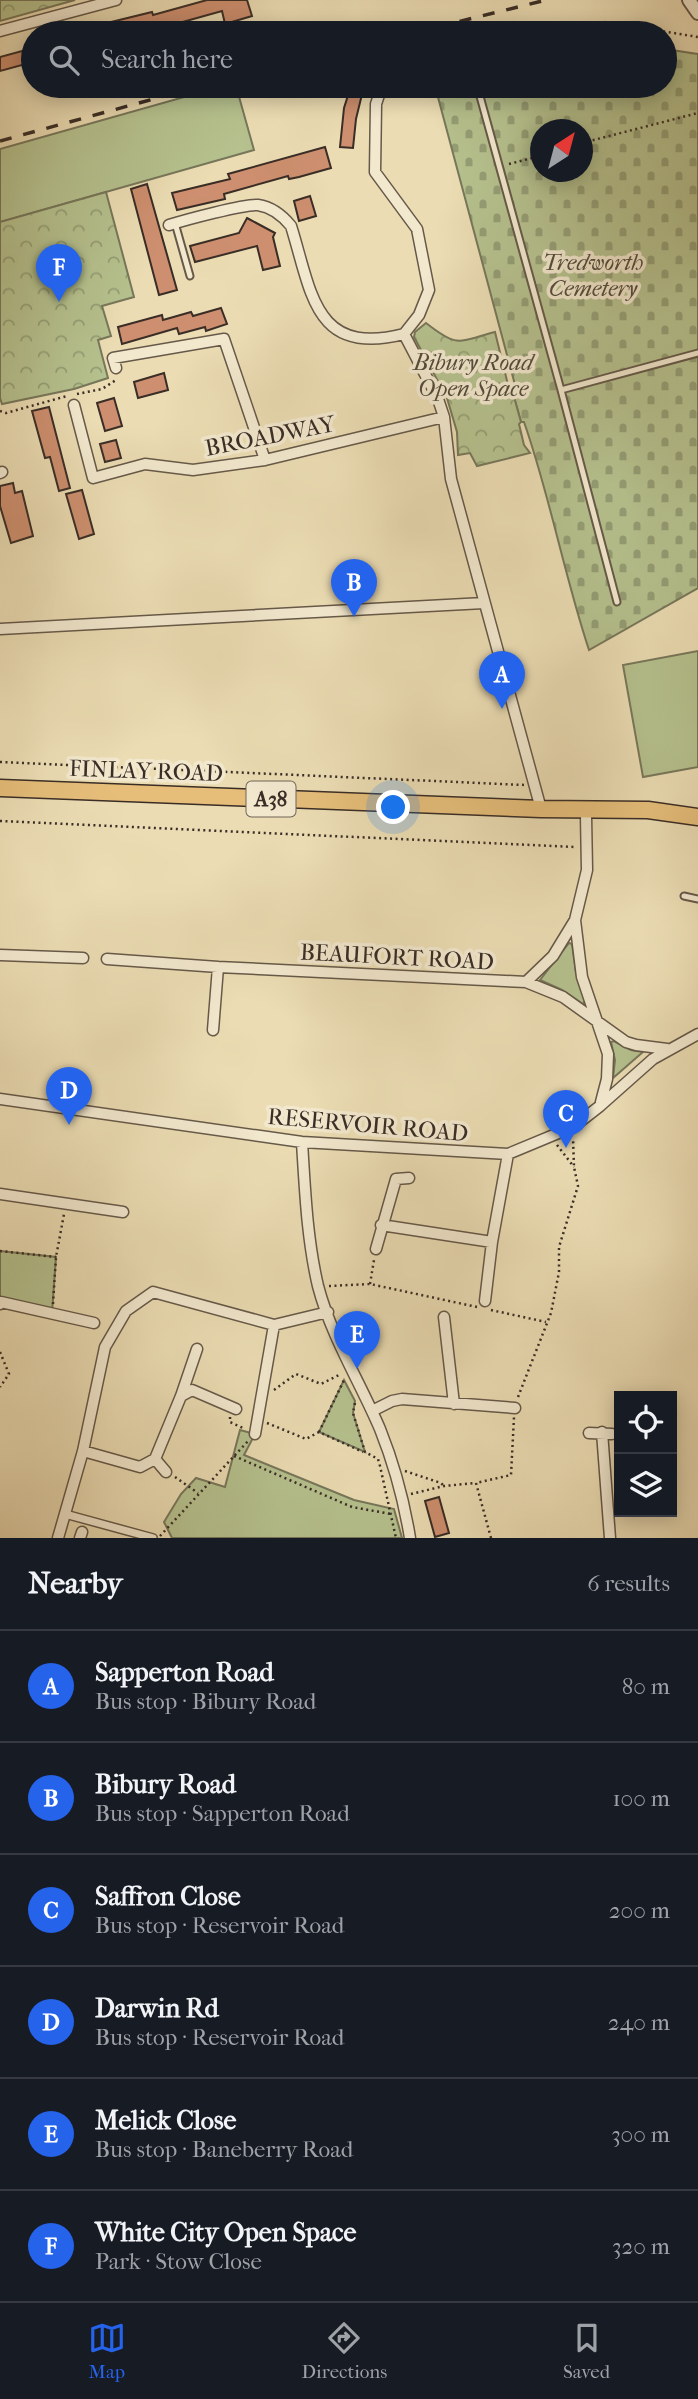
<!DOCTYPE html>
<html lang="en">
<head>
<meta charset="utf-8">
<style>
  :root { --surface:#171b24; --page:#242831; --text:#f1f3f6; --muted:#9ea1a6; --line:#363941; --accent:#2563eb }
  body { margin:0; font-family:"IM FELL French Canon",serif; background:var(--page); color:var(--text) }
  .controls { position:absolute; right:21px; bottom:21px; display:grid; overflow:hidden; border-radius:0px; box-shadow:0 4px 18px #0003 }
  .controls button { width:63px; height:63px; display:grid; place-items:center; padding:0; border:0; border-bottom:2px solid var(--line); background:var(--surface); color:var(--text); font:35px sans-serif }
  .compass { position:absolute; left:530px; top:119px; width:63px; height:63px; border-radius:50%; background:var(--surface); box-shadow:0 4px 18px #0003; rotate:36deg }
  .you { position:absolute; left:394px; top:808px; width:24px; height:24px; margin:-18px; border:5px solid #fff; border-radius:50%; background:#1a73e8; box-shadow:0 0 0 10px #1a73e833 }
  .badge { display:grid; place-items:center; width:46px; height:46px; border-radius:50%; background:var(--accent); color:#fff; font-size:23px; font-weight:700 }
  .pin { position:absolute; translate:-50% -58px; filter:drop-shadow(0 2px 4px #0008) }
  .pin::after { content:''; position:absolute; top:37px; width:24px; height:21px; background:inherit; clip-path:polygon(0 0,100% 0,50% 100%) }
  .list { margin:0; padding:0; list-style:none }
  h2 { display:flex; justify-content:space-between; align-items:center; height:91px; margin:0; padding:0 28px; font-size:30px }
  h2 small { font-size:23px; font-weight:400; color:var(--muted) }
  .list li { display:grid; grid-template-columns:46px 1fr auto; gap:21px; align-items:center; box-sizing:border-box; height:112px; padding:0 28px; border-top:2px solid var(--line) }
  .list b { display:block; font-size:26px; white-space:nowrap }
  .list p { margin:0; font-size:23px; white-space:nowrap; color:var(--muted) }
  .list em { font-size:23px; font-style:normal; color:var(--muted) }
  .icon { flex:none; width:38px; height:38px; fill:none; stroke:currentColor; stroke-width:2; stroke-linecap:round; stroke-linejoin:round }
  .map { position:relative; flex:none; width:698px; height:1538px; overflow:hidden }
  .search { position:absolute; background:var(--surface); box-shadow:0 4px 18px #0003; left:21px; right:21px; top:21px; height:77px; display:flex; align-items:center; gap:18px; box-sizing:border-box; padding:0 24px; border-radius:38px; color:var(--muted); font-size:26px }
  .sheet { height:763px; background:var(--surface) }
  nav { display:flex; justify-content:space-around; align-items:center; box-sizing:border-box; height:98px; border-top:2px solid var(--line); background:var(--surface); font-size:19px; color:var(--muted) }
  nav a { display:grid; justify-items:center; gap:4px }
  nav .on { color:var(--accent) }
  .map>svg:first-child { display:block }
</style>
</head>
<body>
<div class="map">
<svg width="698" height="1538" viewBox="0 0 698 1538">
  <defs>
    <pattern id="cemetery-stones" width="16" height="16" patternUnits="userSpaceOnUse" patternTransform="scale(1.75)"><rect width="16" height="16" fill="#b5c18e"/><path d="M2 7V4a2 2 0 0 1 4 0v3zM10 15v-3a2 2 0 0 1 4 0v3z" fill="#949d74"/></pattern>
    <pattern id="park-crowns" width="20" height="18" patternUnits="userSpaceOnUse" patternTransform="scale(1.75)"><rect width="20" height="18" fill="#b5c18e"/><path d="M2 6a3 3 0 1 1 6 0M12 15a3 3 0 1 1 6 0" fill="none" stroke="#949d74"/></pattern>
  </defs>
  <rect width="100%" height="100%" fill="#ebdcb3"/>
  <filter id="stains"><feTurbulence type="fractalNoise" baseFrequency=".00286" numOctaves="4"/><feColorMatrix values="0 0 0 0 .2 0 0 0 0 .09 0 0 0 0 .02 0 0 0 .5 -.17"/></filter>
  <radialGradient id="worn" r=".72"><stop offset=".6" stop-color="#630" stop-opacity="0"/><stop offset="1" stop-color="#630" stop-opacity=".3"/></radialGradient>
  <path fill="#b5c18e" stroke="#77775a" stroke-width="2" d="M223 86H236L254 150 0 222V149Z
    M698 651V767L643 777 623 665Z
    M569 943 572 944 576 973 585 1001 583 1004 562 990 540 980Z
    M614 1041 631 1050 643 1052 613 1078 615 1060 611 1042Z
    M0 1251 56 1257 52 1313 0 1303Z
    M344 1380 355 1401 353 1413 365 1452 319 1432Z
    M240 1430 255 1434 244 1455 354 1500 394 1509 402 1538H172L164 1522 181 1494 196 1478 225 1487Z"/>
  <path fill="url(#cemetery-stones)" stroke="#77775a" stroke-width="2" fill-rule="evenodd" d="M665 49 698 54V588L589 650C564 575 550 496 524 422H521L514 397 518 396 435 86H665ZM540 130H582V172H540Z"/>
  <path fill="url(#park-crowns)" stroke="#77775a" stroke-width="2" d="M0 0H75L0 21Z
    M106 192 134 297 102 306 111 336 98 340 108 378 74 389 2 404 0 398V222Z
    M426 323C458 348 457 342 495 332L511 397H514L521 422 519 424 524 445 530 453 477 466 470 453 458 455 457 432 447 398 414 337 415 332Z"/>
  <path fill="#cd8f6f" stroke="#392d26" stroke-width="2" d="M207 0H247L252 16 225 24 222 11 161 28 160 25 129 33H85V31L103 24 152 12 153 15Z
    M33 48V62L0 71V57Z
    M351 86H364L356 119 353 148 340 147 344 108Z
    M325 147 331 168 299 177 289 179 288 176 224 194 225 199 177 210 172 193 230 179 228 174Z
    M147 184 177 290 159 295 131 189Z
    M310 196 316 216 299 221 294 201Z
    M247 218 275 233 273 237 280 266 263 270 257 246 195 262 190 246 239 233Z
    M221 308 227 324 206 331 205 327 179 334 177 328 122 344 118 327 162 315 163 320 191 312 193 316Z
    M164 373 168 390 138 398 134 382Z
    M114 398 122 426 105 431 97 403Z
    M49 407 70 488 59 491 50 457 45 458 32 411Z
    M116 440 121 458 105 462 100 444Z
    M13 483 15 493 22 491 33 536 11 543 0 506V486Z
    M82 490 94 534 79 539 66 494Z
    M439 1497 449 1533 435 1537 425 1501Z"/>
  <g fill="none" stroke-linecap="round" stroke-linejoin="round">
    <g stroke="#665949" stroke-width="9">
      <path id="service" d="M478 89 561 390
        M175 223 190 276
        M617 602 561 390 698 353
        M684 896 698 899"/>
    </g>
    <g stroke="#665949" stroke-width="10">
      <path id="pedestrian" d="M65 1514 153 1538"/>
    </g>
    <g stroke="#665949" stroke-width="13">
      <path id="minor" d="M0 31 116 0
        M382 86 376 104 375 172 417 229 429 290 419 315 404 334 438 399 444 417 451 479 541 809
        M169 225C185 220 244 204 258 205 272 207 282 215 291 226 312 293 314 357 404 334
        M116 368 113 358 224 339 265 460
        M74 405 93 478 145 464 193 470 265 460 444 417
        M0 473 2 472
        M0 629 484 603
        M586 816 587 870 575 920 582 977 608 1054 607 1079 601 1102
        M0 955 83 958
        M107 959 218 967 526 982 563 997 626 1042 636 1045 667 1049
        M526 982 553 956 575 920
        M213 1030 218 967
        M0 1099 302 1142 508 1154 573 1127 600 1106 653 1059 698 1034
        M302 1142C305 1190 307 1239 318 1286 331 1336 360 1382 380 1429 394 1464 404 1501 410 1538
        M0 1194 123 1212
        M381 1225 492 1242
        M376 1249 396 1179 409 1178
        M485 1301 492 1242 508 1154
        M0 1304 1 1302 94 1323
        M444 1317 454 1404
        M181 1396 197 1349
        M372 1411 392 1401 402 1399 515 1408
        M602 1432 610 1538
        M589 1433 612 1434
        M255 1434 274 1325
        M83 1451 140 1467 155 1459 181 1396 192 1390 236 1409
        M155 1459 166 1472
        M58 1538 83 1451 105 1347 126 1311 153 1292 274 1325 328 1312
        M80 1538 82 1532"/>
    </g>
    <g stroke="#665949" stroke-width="16">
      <path id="tertiary" d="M689 0 698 13"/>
    </g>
    <g stroke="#392d26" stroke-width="19">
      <path id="trunk" d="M0 788 541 809 648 810 698 817"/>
    </g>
    <path stroke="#392d26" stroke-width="2.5" stroke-dasharray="2 3.5" stroke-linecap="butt" d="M544 33 606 22 698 37
      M582 143 698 113
      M509 164 540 156
      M77 394 102 389 116 380
      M0 411 6 413 67 396
      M0 762 525 785
      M0 821 576 847
      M557 1145 574 1167
      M0 1251 56 1257
      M370 1284 374 1260
      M329 1286 370 1284 477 1307
      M53 1304 56 1257 64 1214
      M491 1310 546 1322
      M0 1352 9 1374 0 1387
      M274 1390 296 1374 321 1384 341 1374
      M518 1397 551 1313 559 1272V1247L578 1186 574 1167 573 1138
      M355 1403 353 1413 365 1452 378 1459 380 1466 396 1538
      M230 1417V1422L245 1429
      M267 1423 306 1439 319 1432 363 1452
      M319 1432 344 1380
      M234 1456 352 1507 391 1514
      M405 1471 441 1483 444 1486
      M175 1477 198 1493
      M411 1494 444 1486 476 1483
      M160 1536 249 1440
      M491 1538 476 1483 511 1475 514 1417"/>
    <use href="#service" stroke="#f2e8ce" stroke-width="5"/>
    <use href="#pedestrian" stroke="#f2e8ce" stroke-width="7"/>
    <use href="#minor" stroke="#f2e8ce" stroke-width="10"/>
    <use href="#tertiary" stroke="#f2e8ce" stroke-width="12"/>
    <use href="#trunk" stroke="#e6be7a" stroke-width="16"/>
    <path stroke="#392d26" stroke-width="3.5" stroke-dasharray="12 12" stroke-linecap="butt" d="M383 33 423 23
      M413 33 546 0
      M0 141 201 86"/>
  </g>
  <g text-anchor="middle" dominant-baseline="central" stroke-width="7" stroke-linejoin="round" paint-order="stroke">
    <rect fill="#f2e8ce" stroke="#706558" stroke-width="2" x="246.5" y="781.5" width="49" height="35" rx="5"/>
    <g font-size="21" font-weight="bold" fill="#392d26">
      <text x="271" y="799">A38</text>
    </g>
    <g font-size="23" font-style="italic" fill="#524b3b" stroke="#f2e8ce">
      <text x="593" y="262">Tredworth<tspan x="593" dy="26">Cemetery</tspan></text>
      <text x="473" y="362">Bibury Road<tspan x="473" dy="26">Open Space</tspan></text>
    </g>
    <g font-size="23" fill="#392d26" stroke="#f2e8ce">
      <text transform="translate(270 436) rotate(-11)">BROADWAY</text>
      <text transform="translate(146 771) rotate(2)">FINLAY ROAD</text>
      <text transform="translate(397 957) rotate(3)">BEAUFORT ROAD</text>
      <text transform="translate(368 1125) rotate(5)">RESERVOIR ROAD</text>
    </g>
  </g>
  <rect width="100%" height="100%" filter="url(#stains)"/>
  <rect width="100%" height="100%" fill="url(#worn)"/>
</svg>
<div class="controls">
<button><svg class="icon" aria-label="locate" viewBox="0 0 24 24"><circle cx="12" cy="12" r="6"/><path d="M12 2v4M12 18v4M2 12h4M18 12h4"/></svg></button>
<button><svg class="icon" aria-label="layers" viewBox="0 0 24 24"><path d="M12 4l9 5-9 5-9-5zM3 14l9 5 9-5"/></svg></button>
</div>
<svg class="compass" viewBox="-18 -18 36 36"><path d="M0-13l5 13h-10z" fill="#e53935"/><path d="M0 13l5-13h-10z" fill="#9ea1a6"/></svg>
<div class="you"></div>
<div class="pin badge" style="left:502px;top:709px">A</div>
<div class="pin badge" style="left:354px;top:617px">B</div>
<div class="pin badge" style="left:566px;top:1148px">C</div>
<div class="pin badge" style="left:69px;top:1125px">D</div>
<div class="pin badge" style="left:357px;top:1369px">E</div>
<div class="pin badge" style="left:59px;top:302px">F</div>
<div class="search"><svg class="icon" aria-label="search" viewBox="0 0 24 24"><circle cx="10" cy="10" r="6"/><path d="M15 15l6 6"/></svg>Search here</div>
</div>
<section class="sheet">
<h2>Nearby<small>6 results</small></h2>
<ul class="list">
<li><span class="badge">A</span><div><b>Sapperton Road</b><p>Bus stop · Bibury Road</p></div><em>80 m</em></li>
<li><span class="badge">B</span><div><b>Bibury Road</b><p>Bus stop · Sapperton Road</p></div><em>100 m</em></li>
<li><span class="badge">C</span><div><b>Saffron Close</b><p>Bus stop · Reservoir Road</p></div><em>200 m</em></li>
<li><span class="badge">D</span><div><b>Darwin Rd</b><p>Bus stop · Reservoir Road</p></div><em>240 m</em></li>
<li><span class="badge">E</span><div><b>Melick Close</b><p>Bus stop · Baneberry Road</p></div><em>300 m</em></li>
<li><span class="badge">F</span><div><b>White City Open Space</b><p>Park · Stow Close</p></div><em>320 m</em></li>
</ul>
</section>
<nav>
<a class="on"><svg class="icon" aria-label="map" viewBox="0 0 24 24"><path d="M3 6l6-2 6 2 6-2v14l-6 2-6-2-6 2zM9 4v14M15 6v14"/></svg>Map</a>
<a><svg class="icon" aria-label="directions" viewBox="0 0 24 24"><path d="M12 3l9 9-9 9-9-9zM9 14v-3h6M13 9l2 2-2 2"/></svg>Directions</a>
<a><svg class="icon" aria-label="saved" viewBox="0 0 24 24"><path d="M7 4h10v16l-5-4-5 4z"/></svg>Saved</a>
</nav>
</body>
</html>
